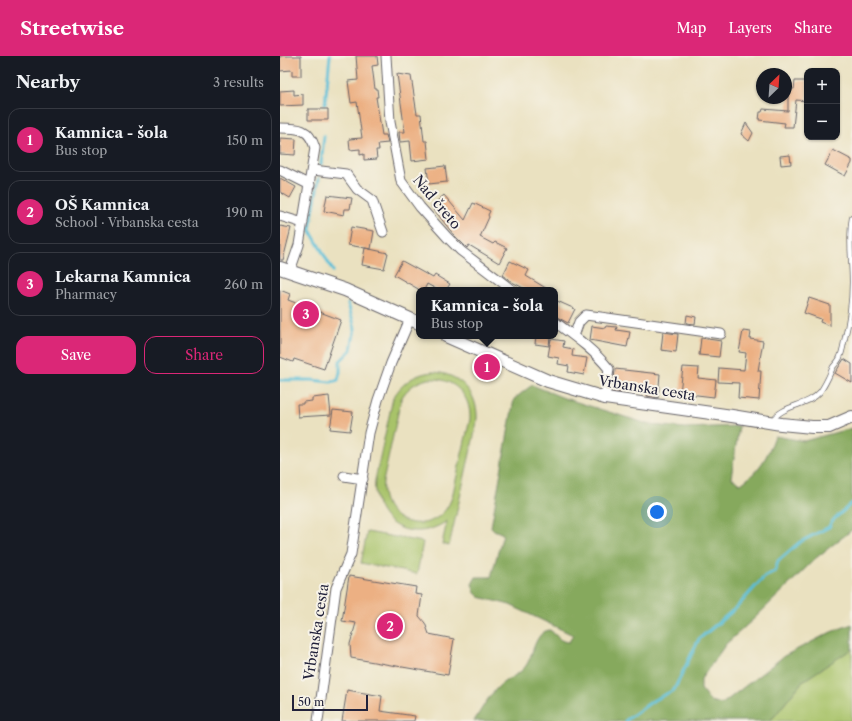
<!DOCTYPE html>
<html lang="en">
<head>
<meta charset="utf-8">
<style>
  :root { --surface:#171b24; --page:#242831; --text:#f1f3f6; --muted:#9ea1a6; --line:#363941; --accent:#db2777 }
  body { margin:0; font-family:"Libre Caslon Text",serif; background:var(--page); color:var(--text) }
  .controls { position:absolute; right:12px; top:12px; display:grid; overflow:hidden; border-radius:8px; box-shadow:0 1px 3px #0004 }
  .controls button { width:36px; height:36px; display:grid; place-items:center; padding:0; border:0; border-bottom:1px solid var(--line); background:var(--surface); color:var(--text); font:20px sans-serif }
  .compass { position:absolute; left:476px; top:12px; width:36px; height:36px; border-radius:50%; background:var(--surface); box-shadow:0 1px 3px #0004; rotate:25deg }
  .scale { position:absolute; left:12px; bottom:10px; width:76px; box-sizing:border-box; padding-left:4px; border:2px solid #22223b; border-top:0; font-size:11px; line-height:14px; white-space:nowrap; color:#22223b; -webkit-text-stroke:3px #f7f3e8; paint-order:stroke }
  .you { position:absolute; left:377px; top:456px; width:14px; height:14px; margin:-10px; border:3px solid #fff; border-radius:50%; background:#1a73e8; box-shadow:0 0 0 6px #1a73e833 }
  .badge { display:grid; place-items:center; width:26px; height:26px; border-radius:50%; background:var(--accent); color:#fff; font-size:13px; font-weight:700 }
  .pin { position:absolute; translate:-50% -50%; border:2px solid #fff; box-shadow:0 1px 4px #0006 }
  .popup { position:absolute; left:136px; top:231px; width:142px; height:52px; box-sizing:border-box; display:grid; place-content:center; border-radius:8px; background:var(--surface); filter:drop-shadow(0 1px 3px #0005); font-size:13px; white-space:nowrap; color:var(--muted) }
  .popup b { font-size:15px; color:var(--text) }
  .popup::after { content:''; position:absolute; left:50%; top:100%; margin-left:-8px; border:8px solid transparent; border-top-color:var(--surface) }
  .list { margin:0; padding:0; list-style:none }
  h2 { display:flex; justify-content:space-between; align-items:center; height:52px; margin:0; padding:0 16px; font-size:17px }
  h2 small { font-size:13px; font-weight:400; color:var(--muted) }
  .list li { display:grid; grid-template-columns:26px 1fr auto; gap:12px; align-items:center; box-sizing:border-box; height:64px; margin:0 8px 8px; padding:0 8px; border:1px solid var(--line); border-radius:12px }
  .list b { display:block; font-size:15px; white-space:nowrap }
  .list p { margin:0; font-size:13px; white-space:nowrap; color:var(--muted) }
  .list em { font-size:13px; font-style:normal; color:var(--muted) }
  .actions { display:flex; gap:8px; padding:12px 16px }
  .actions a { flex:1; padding:9px 0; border:1px solid var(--accent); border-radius:12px; text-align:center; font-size:14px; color:var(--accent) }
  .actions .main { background:var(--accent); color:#fff }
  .map { position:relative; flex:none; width:572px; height:665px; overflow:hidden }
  header { display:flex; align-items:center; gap:24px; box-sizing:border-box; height:56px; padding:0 20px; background:var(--accent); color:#fff }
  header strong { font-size:19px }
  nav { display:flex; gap:22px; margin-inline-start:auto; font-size:14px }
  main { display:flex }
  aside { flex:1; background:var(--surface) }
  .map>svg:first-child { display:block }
</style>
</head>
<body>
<header>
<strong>Streetwise</strong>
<nav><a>Map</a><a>Layers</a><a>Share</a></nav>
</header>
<main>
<aside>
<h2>Nearby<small>3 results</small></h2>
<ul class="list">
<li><span class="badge">1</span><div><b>Kamnica - šola</b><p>Bus stop</p></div><em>150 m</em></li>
<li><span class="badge">2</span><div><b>OŠ Kamnica</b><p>School · Vrbanska cesta</p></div><em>190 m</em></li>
<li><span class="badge">3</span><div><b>Lekarna Kamnica</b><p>Pharmacy</p></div><em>260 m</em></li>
</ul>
<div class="actions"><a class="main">Save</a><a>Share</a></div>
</aside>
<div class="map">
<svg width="572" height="665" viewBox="0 0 572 665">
  <rect width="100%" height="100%" fill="#f7f3e8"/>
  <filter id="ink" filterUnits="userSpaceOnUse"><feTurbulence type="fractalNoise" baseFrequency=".025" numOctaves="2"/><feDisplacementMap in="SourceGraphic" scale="8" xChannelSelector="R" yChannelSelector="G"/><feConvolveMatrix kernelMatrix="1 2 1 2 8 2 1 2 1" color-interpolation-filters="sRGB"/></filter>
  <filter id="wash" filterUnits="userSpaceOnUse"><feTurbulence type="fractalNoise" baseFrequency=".012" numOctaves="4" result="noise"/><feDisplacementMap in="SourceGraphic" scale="16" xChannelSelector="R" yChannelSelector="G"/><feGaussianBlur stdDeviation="0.9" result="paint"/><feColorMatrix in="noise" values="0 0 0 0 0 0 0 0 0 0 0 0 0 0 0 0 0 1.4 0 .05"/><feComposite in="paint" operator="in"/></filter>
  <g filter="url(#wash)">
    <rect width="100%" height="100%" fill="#eae1c0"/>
    <path fill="#a8c369" stroke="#657252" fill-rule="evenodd" d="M152 316C182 317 202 341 196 371L169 490 162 488 167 465C132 489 91 468 95 424L113 342C122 327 134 318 152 316ZM148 323C172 321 191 338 190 363L172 441C158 484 98 471 103 426L121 343C127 332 136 326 148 323Z
      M87 476 143 486 137 518 81 507Z
      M572 593V665H488L493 662 523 625 569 594Z"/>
    <path fill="#86a95d" stroke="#54664c" d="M252 329 284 342 371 369 405 372 459 370 451 422 461 428C480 414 487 402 495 380L524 385 572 372V474L536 502 477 560 446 588 421 623V633L430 645 442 648 504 600 551 576 572 568V593L523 625 493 662 488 665H194C201 654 208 641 217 632 225 623 238 620 245 611 253 602 254 575 270 574 277 579 279 586 289 586L293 579 230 549 199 541 195 537 192 528 196 521H211L223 478 214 474 211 471 234 343Z"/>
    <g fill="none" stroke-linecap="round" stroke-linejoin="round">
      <path stroke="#59bed7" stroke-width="3" d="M45 48 50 0
        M41 108 44 80
        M39 122 33 156 30 174 53 215
        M0 324H31L51 326 58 324 60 316V305L71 294 75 272 68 248
        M345 665 374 644 394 634 419 583 456 552 485 520 495 515 498 505 520 486 549 471 552 465 572 447"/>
    </g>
    <g id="blocks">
      <path fill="#ecb083" d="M0 0H21V20H12V14L0 15Z
        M76 0H97L98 9 92 10 95 33H97L98 41H96L102 79H106L108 87 98 88 99 94H96L97 103 84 104V98L80 99V93L70 94 69 83 82 82 77 46 71 47 68 25 78 24Z
        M117 18 131 20 137 58H141L144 85H147L149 103 132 105 130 85 120 86 119 76H125Z
        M515 25H527V45L516 44 513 71H504L505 67 479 64 480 56H482L483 53 508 55V33H514Z
        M14 34V39L23 38V49L0 50V35Z
        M28 53H48V64H28Z
        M466 67 473 77 469 85 461 78Z
        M0 82 16 83 15 99 0 98Z
        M553 94 572 104V107L565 120 545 109Z
        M510 99 511 108 501 109 500 100Z
        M165 110 167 126 149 128 147 112Z
        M0 122 16 131 10 142 0 136Z
        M47 139 72 142 70 153H65L64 159 44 155Z
        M164 139 185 164 193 147 210 155 208 159 209 161 200 181 213 188 215 186 227 192 219 207 189 189 187 192 174 179 151 150Z
        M0 170 11 172 3 204H0Z
        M71 171 94 175 91 193 68 189Z
        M85 192 108 197 104 213 82 209Z
        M122 205 153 222 155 219 170 228 166 234H158L147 228 144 234H140L114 219Z
        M230 205 249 214 246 220 269 234H247L232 226 223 219Z
        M0 234 10 238 8 244 61 264 44 313 14 303 13 306 0 301Z
        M529 242 550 249V270L540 266 541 263 524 257Z
        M275 244 295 253 288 267 275 260Z
        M407 259 416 261 415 268 406 267Z
        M312 270 325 272 326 270 337 271 336 274 350 276 347 291 310 284Z
        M463 275 471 276 470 283 483 285 478 315H481L479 344 458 342 459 327 438 326 439 312 464 314 466 297 459 296Z
        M383 276 398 278 396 296 381 294Z
        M256 280H270L269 290 255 288Z
        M421 282 441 285 439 301 419 299Z
        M271 283 284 285 283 291 293 293 292 300 307 302 304 319 288 316 289 310 278 308 279 302 268 300Z
        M564 303 572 308V327L555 317Z
        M403 311 419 312 418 322 436 324 434 341 400 337Z
        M335 313 380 318 378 342 367 340 368 334 344 332V337L333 336Z
        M49 340 51 359 18 361 17 348H23V346L32 345V342Z
        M53 354 73 356 70 375 50 373Z
        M69 520 136 531 135 538 142 539 139 560 145 567 149 578 174 583 168 619 71 602 70 588 76 567 62 565Z
        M67 634 102 640 100 655 135 660 134 665H62Z"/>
    </g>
  </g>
  <g filter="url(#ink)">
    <use href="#blocks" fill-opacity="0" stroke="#68656a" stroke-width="1"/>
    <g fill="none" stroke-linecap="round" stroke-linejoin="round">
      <g stroke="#68656a" stroke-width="6">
        <path id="service" d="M492 365C503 348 527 351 540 336 546 328 549 320 553 311 555 308 559 305 560 301 562 297 563 291 564 286 569 267 572 246 572 226 572 204 568 183 572 162"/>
      </g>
      <g stroke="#68656a" stroke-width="11">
        <path id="minor" d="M106 0 110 66 121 125 140 151 167 181 181 195 232 234
          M0 72C19 72 29 72 35 92L19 189 10 215
          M0 114 30 129
          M33 114 66 118 77 133 92 144 103 176
          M0 160 23 167
          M275 266C294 280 314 294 329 313L325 342
          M294 280 299 266 306 259 441 278
          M64 420 83 423
          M38 665 56 532 71 498 89 377 98 344 111 307 130 263"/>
      </g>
      <g stroke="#68656a" stroke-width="14">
        <path id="tertiary" d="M0 212 65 234 139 267
          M166 280 268 325 325 342 452 360 501 368 532 371H549L572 361"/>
      </g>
      <use href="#service" stroke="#fff" stroke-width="4.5"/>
      <use href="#minor" stroke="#fff" stroke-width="9"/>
      <use href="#tertiary" stroke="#fff" stroke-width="12"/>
    </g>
  </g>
  <g text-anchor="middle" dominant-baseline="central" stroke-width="4" stroke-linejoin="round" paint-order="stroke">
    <g font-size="14" fill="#22223b" stroke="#f7f3e8">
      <text transform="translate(157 146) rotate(50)">Nad čreto</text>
      <text transform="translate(367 332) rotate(9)">Vrbanska cesta</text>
      <text transform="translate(36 576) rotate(-81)">Vrbanska cesta</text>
    </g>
  </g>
</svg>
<div class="controls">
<button>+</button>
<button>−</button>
</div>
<svg class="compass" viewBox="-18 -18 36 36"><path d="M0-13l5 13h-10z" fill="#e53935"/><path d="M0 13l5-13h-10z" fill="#9ea1a6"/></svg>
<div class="scale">50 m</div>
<div class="you"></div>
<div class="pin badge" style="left:207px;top:311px">1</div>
<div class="popup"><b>Kamnica - šola</b>Bus stop</div>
<div class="pin badge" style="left:110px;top:570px">2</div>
<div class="pin badge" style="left:26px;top:258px">3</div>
</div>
</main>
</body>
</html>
